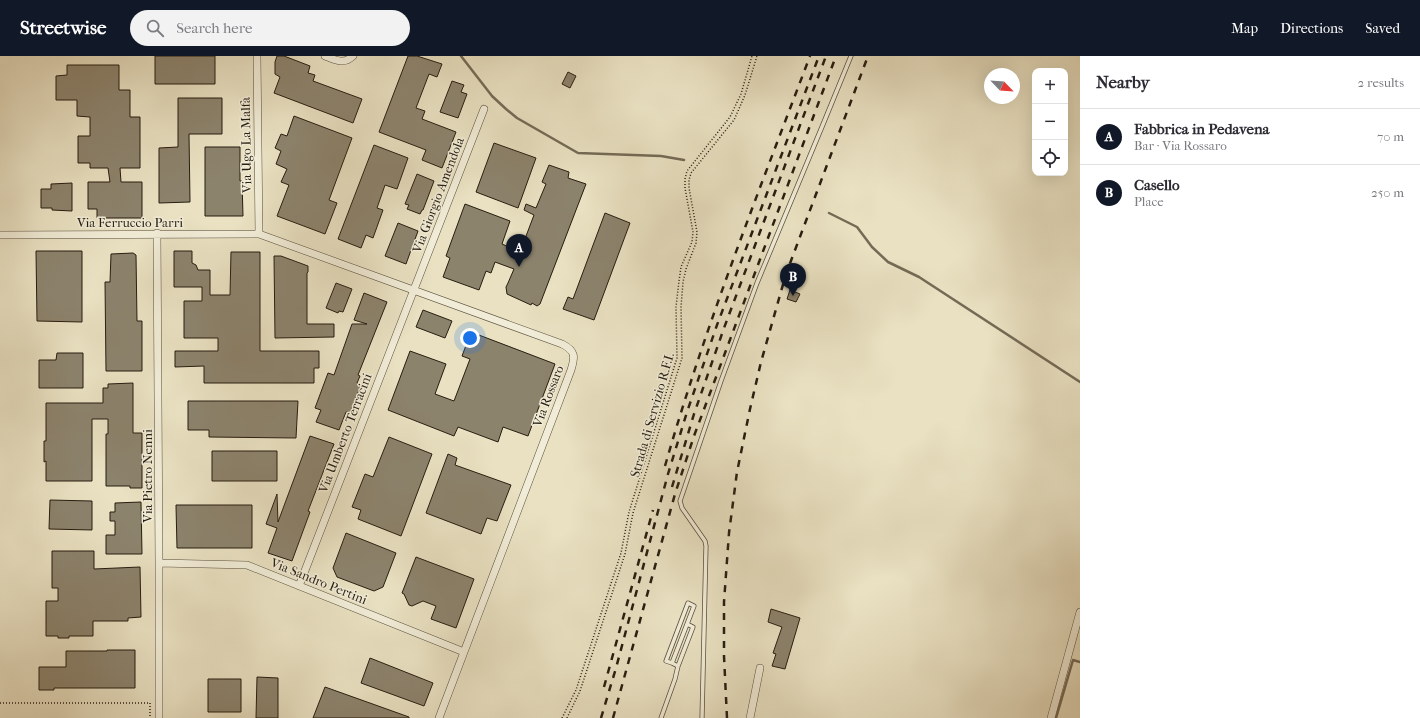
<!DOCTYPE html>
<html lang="en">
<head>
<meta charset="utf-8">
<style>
  :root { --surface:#fff; --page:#f2f2f3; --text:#2b2b33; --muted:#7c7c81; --line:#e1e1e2; --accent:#111827 }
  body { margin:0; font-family:"IM FELL French Canon",serif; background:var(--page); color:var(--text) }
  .controls { position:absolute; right:12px; top:12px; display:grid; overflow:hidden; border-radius:8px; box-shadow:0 4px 16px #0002 }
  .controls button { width:36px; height:36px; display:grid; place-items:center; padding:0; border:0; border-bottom:1px solid var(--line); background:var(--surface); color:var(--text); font:20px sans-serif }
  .compass { position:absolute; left:984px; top:12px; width:36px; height:36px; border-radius:50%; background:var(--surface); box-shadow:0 4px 16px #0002; rotate:115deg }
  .you { position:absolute; left:470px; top:282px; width:14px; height:14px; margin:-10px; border:3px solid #fff; border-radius:50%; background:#1a73e8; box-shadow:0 0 0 6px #1a73e833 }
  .badge { display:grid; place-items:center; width:26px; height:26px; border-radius:50%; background:var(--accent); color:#fff; font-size:13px; font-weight:700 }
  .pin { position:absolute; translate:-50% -33px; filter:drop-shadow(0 1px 2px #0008) }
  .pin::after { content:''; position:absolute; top:21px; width:14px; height:12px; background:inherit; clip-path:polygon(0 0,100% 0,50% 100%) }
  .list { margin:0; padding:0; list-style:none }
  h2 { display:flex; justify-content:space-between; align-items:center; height:52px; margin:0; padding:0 16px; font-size:17px }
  h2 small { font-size:13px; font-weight:400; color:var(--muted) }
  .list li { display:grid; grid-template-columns:26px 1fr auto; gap:12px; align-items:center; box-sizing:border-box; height:56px; padding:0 16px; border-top:1px solid var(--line) }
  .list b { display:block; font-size:15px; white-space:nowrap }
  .list p { margin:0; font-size:13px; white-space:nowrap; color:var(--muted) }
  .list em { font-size:13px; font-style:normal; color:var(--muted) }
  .icon { flex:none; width:22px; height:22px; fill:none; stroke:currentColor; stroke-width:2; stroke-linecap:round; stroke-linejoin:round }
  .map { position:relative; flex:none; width:1080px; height:662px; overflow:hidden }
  header { display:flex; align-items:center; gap:24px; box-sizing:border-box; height:56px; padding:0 20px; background:var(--accent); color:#fff }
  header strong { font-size:19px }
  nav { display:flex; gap:22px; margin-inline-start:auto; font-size:14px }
  .search { width:280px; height:36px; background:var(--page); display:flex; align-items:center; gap:10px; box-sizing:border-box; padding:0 14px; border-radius:22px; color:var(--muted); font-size:15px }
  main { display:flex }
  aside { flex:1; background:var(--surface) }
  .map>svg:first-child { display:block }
</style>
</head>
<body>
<header>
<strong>Streetwise</strong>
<div class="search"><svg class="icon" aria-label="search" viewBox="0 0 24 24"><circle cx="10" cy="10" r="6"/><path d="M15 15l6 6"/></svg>Search here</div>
<nav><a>Map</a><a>Directions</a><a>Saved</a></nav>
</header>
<main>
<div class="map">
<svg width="1080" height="662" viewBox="0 0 1080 662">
  <rect width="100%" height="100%" fill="#e9e1c2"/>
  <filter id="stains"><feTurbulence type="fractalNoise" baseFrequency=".005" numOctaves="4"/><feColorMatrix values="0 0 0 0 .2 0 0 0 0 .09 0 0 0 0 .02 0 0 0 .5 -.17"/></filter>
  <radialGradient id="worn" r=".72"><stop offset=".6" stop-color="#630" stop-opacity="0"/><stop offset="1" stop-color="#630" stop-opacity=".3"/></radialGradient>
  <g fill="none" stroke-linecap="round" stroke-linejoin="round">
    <path stroke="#746a56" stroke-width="2.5" d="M461 0 492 40 506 53 517 62 578 97 661 100 684 104
      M829 157 857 171 872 191 888 206 919 221 1080 326
      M1056 662 1073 604 1080 606"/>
  </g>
  <path fill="#8c836d" stroke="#271d10" d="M155 0H215V28H155Z
    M277 0H284L310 10 308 17 315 19 313 25 362 43 353 67 274 37 280 21 275 18V6Z
    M408 0H417L442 8 437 21 429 18 416 52 425 55 422 63 456 76 442 112 422 104 426 94 379 76Z
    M67 9H119V34H130V61H140V112H120L121 126H142V162H97V153H88V126H110L108 112H90V107H78V80H90V61L77 60V44H56V20L67 19Z
    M568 16 576 20 570 32 562 28Z
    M452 25 464 29 461 36 467 38 458 62 440 56Z
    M178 42H222V78H189L190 146 159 147V92L178 91Z
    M294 60 352 82 329 144 337 147 325 178 277 160 289 129 281 126 287 113 276 108 281 95 275 92 281 78 287 80Z
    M494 87 536 102 518 152 476 136Z
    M374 89 408 102 397 133 385 129 377 152 383 154 373 182 366 179 361 192 338 183Z
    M205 91H240V125H242L243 160H205Z
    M549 109 569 116 568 122 586 128 540 248 537 250 532 247 531 249 507 238 506 231 508 227 514 213 495 206 491 217 486 215 479 234 443 221 450 202 446 200 465 148 510 165 502 188 520 196 534 159 524 154 526 148 536 152 546 128 542 126Z
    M417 118 434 125 423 154H422L420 158 407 153 409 149 405 148Z
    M72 127V155L52 154V152H41V133H51V128Z
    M605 157 630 167 594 264 563 253 568 241 573 243Z
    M398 167 418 175 406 208 385 200Z
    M36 195H82V266L37 265Z
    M174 195H192V207L196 209 198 214H210V239H230L231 196H260V295H319V312H314V327H204V310L175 311V295H218V282H184V245H202V231H174Z
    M133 197 136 199 137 265H142V315H106L105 226H110L111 198Z
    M274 200H281L308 210V216L307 217V268H334V281L275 282Z
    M336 227 352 233 343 256 339 255 338 257 326 252Z
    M790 234 800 238 796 246 787 243Z
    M364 237 387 246 358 319 360 320 357 327 361 329 350 357 346 356 339 374 316 366 321 354 315 352 328 317 334 319 352 268H367L354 264Z
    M423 254 452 265 445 282 416 271Z
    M471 276 555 308 528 380 503 371 498 386 458 371 454 380 388 354 410 295 446 308 435 338 454 345 470 303 462 300Z
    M57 297H83V332H39V304H56Z
    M133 327V377H142V432H130V430H106V378H108V363H92V425H46V405L44 406V385H46V347H103V332H108V328Z
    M188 345H298L296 382 209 381V374H188Z
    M310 380 334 388 308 455 310 456 292 505 268 497 277 472 266 468 277 438 278 466Z
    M389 381 432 398 401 480 358 463 361 454 352 451 365 418 373 421Z
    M212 395H277V425H212Z
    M448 398 457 402 455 409 511 429 497 465 487 462 481 478 426 457Z
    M50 444 92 445V474L49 473Z
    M141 446 142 498H106V479H115V465H110V456H115V447Z
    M176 449H252V492H177Z
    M346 477 396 497 383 531 374 535 337 521 333 512Z
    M52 495H94V513L140 511 141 561 128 562V565H93V580H69V582H58V580H46V545H58V532H52Z
    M416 501 474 523 456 572 431 563 436 550 423 545 412 550 409 549 404 538 402 537Z
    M771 553 800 562 785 613 772 610 776 598 773 597 782 571 768 566Z
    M107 594H135V632H54V634H39V611H66V595H107Z
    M370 602 433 627 424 650 361 627Z
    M257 621 278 622V662H256Z
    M208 623H241V656H208Z
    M325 631 409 661V662H313Z"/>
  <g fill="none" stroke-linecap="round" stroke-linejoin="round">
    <g stroke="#584e3c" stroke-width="5">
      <path id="lane" d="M688 547 694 550 672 607 666 605Z
        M672 607 678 610 693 571 687 568
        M661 662 675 623 678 610
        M702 662 706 490 705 485 682 452 680 445 721 325 757 227 824 66 851 0"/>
    </g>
    <g stroke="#584e3c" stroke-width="8">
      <path id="street" d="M257 0 259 178
        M325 0C335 4 344 9 353 0
        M157 177 159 507V662
        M0 179 259 178 562 288C576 295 575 301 571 314L439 662
        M159 507 247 509 464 596
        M299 530 484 53
        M750 662 760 612
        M1051 662 1080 556"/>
    </g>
    <path stroke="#271d10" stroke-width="1.5" stroke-dasharray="1 2" stroke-linecap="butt" d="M0 647H150V662
      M562 662 576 634 621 497 629 456 677 302 676 251 679 225 681 211 692 186 693 176 685 132V123L687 115 730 61 741 38 752 0
      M567 662 580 635 625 498 633 457 682 302 681 251 683 226 686 213 696 187 697 176 689 132V124L691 117 734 64 745 39 757 0"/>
    <use href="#lane" stroke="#f1ecd7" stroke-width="3.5"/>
    <use href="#street" stroke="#f1ecd7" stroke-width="7"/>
    <path stroke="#271d10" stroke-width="2.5" stroke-dasharray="7 7" stroke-linecap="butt" d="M665 410C705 270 759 135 810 0
      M672 431 694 358 724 272 826 0
      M604 631 653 454
      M601 662 616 612 668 418 687 356 717 269 819 0
      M613 662 675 438 694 380 836 0
      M727 662 724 600V546L729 477 737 416 750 353 761 306 786 218 868 0"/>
  </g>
  <g text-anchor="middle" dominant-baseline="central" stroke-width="3" stroke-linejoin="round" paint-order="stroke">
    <g font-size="13" fill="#271d10" stroke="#f1ecd7">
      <text transform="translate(246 89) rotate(-91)">Via Ugo La Malfa</text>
      <text transform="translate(438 139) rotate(-69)">Via Giorgio Amendola</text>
      <text x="130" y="166">Via Ferruccio Parri</text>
      <text transform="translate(548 340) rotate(-69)">Via Rossaro</text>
      <text transform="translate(652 359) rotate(-74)">Strada di Servizio R.F.I.</text>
      <text transform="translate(345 377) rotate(-69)">Via Umberto Terracini</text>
      <text transform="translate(147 420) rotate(-90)">Via Pietro Nenni</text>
      <text transform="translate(319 525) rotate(22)">Via Sandro Pertini</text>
    </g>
  </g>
  <rect width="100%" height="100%" filter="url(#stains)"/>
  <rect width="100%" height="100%" fill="url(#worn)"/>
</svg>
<div class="controls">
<button>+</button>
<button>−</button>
<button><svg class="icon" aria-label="locate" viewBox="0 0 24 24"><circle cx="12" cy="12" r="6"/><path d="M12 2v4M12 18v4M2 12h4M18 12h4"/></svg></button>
</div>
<svg class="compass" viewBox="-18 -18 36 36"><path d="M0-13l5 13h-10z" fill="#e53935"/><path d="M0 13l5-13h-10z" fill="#7c7c81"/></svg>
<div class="you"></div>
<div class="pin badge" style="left:519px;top:211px">A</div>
<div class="pin badge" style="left:793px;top:240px">B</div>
</div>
<aside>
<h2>Nearby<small>2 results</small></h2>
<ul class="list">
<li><span class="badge">A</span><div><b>Fabbrica in Pedavena</b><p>Bar · Via Rossaro</p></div><em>70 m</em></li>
<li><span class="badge">B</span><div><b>Casello</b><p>Place</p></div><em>250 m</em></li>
</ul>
</aside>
</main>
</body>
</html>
